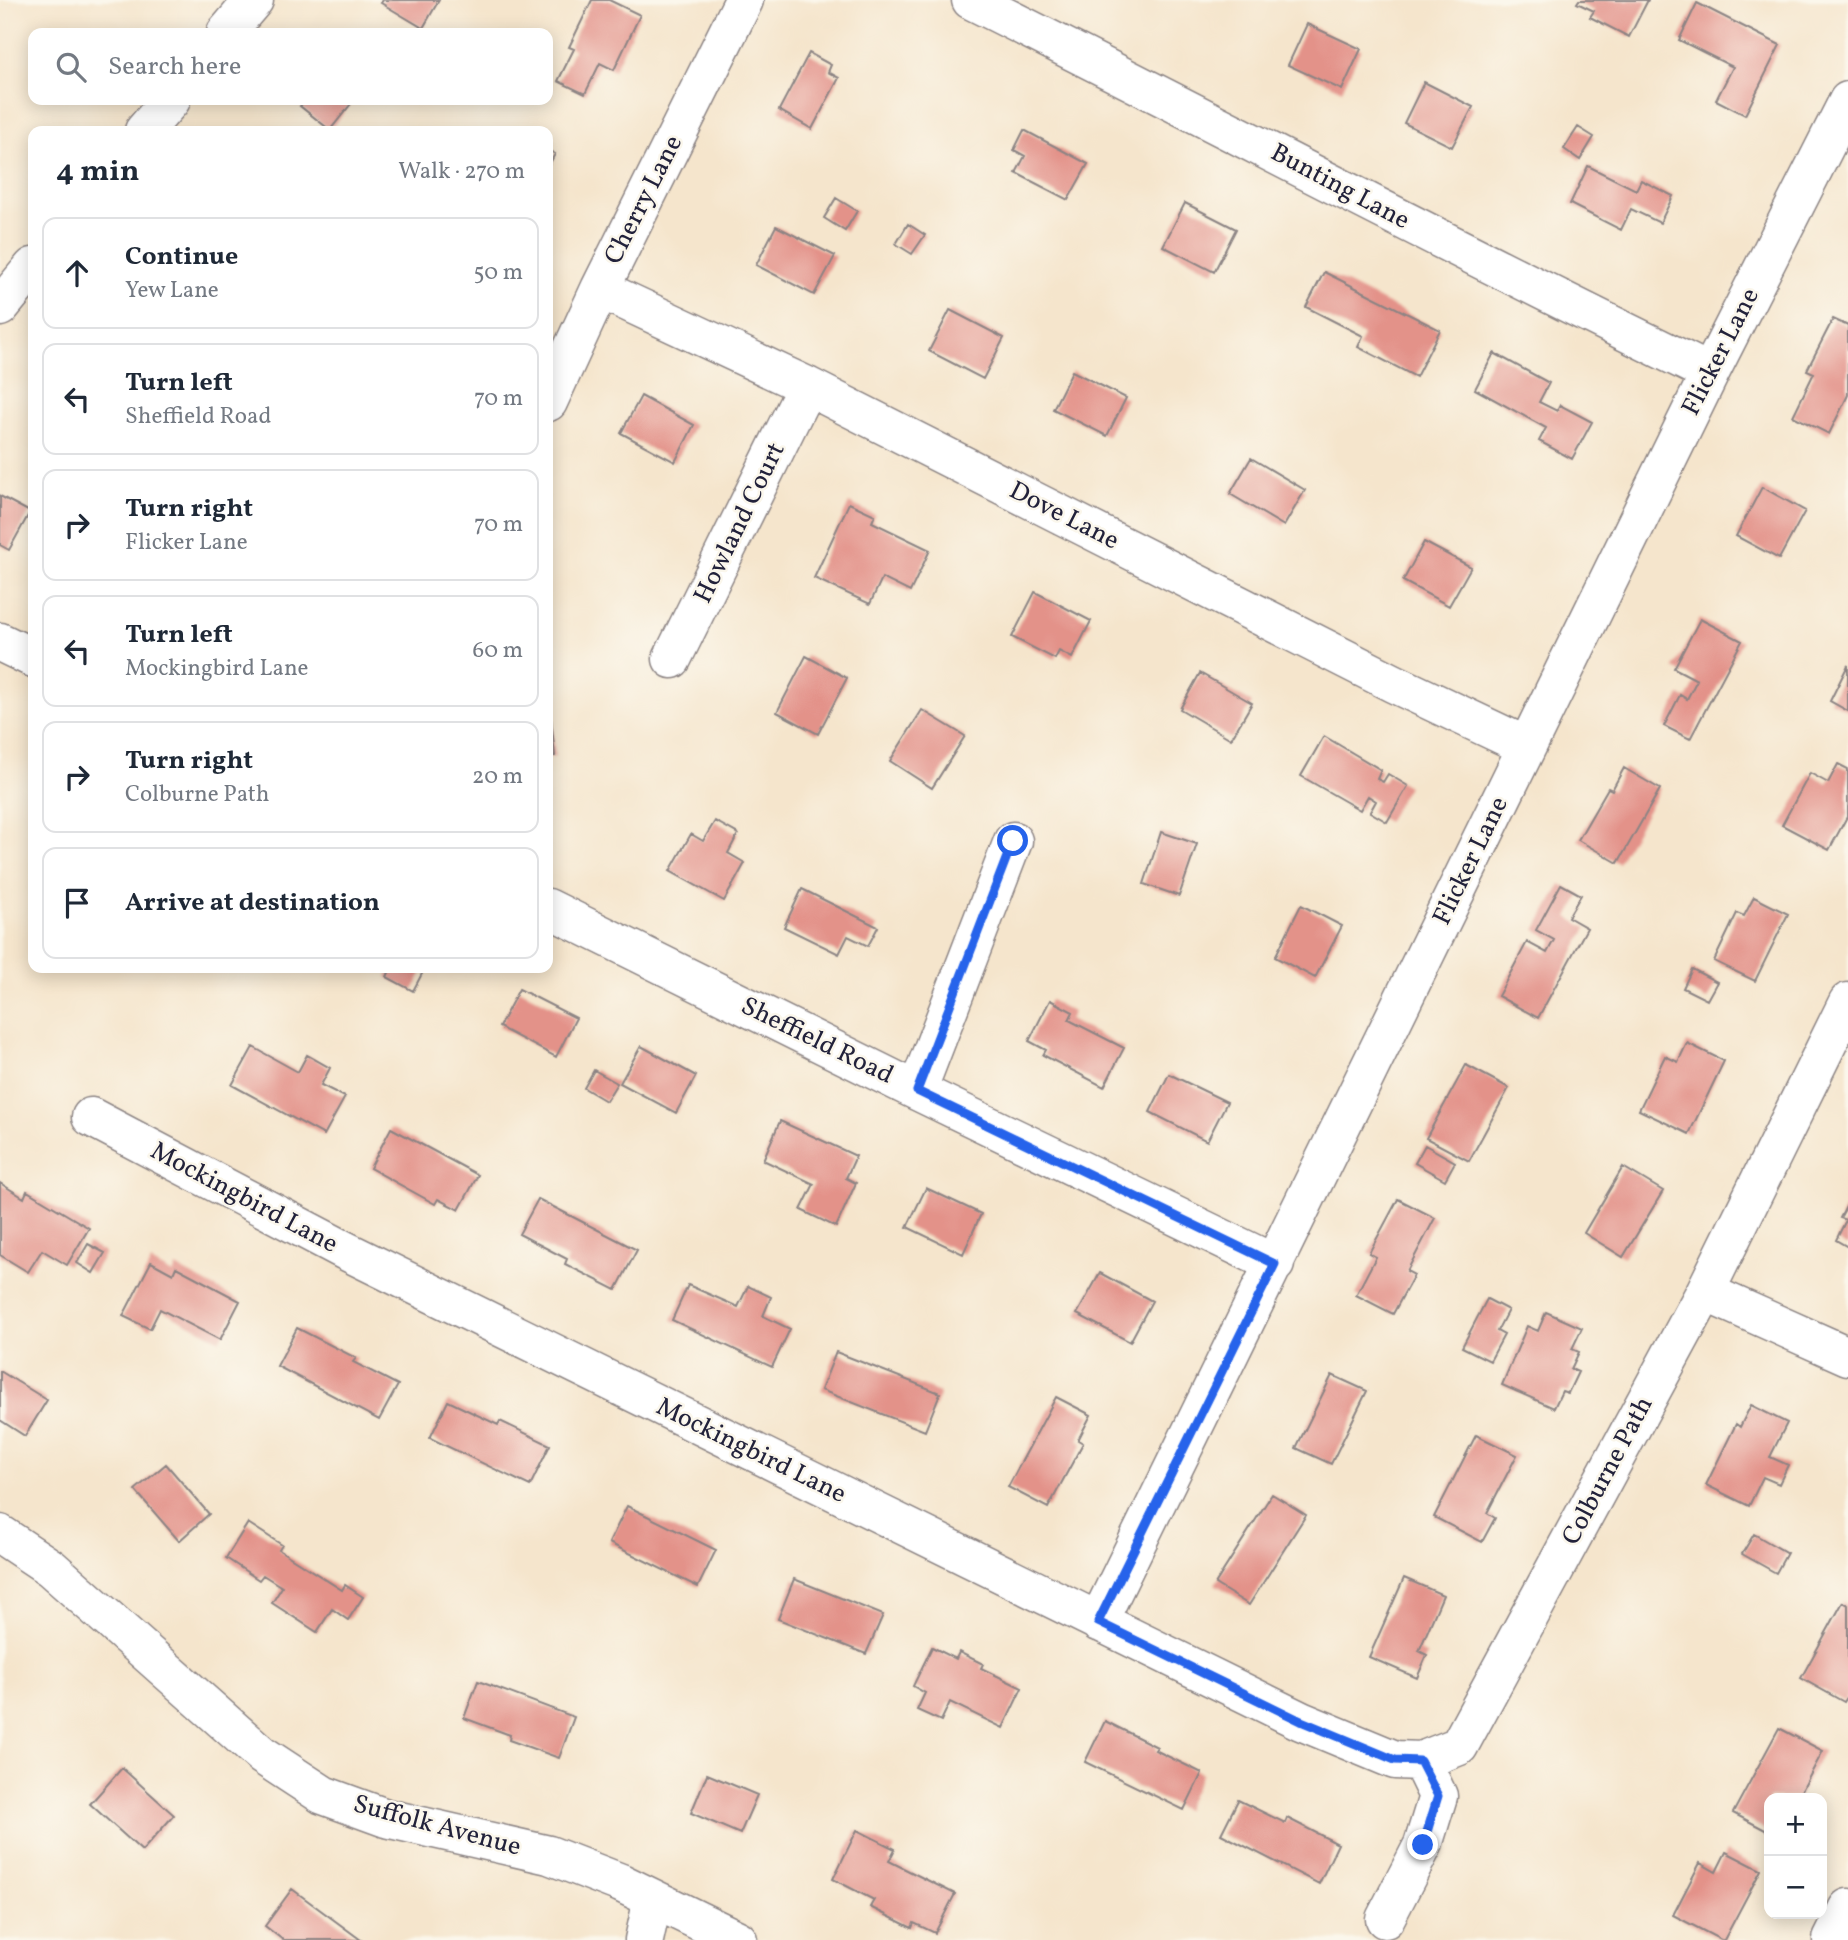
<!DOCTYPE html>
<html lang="en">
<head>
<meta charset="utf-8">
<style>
  :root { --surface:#fff; --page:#f6f6f7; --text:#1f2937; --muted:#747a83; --line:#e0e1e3 }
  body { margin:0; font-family:Vollkorn,serif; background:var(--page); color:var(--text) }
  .controls { position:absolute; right:21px; bottom:21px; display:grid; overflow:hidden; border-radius:14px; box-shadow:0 4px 18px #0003 }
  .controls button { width:63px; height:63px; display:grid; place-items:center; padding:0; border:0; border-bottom:2px solid var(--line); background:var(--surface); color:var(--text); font:35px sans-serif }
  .stop { position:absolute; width:21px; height:21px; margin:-16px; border:5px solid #2563eb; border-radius:50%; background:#fff }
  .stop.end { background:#2563eb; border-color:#fff; box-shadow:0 2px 7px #0008 }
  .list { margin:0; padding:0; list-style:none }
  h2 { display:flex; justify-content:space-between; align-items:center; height:91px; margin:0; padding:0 28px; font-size:30px }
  h2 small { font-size:23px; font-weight:400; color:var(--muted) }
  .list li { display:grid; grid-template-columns:46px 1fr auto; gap:21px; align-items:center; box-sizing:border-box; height:112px; margin:0 14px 14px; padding:0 14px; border:2px solid var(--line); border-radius:14px }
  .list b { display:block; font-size:26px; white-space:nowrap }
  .list p { margin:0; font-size:23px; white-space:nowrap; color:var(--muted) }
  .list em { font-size:23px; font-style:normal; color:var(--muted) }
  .icon { flex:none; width:38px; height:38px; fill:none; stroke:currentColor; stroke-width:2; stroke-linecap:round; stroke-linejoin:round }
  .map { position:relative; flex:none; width:1848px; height:1940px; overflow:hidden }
  .search { position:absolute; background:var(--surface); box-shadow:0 4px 18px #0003; left:28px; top:28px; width:525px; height:77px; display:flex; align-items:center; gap:18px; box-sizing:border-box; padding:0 24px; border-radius:14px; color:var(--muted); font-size:26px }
  .panel { position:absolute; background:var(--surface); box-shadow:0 4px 18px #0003; left:28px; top:126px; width:525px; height:847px; border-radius:14px }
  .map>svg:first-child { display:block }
</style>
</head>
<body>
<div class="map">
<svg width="1848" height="1940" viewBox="0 0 1848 1940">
  <rect width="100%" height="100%" fill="#fbf7ec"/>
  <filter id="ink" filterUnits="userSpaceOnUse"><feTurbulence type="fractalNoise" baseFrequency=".0143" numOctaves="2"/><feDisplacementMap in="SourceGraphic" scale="14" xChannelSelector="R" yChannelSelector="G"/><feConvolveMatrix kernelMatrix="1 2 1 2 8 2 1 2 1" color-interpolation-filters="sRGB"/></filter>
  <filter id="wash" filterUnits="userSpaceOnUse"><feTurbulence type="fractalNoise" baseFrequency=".00686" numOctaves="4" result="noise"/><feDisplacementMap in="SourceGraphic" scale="28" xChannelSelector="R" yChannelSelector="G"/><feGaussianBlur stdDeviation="1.57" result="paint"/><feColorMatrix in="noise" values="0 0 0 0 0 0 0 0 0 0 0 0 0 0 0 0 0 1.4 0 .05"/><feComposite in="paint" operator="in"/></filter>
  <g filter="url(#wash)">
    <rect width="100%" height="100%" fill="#f5e5cc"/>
    <g id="blocks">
      <path fill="#e39289" d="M383 0H439L423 28 381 3Z
        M592 0H609L640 15 614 70 600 63 585 94 558 81 574 49 569 47Z
        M1579 0H1648L1629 37 1590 17 1594 11 1577 3Z
        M1697 3 1780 45 1745 115 1716 100 1733 67 1679 40Z
        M1307 24 1361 49 1342 90 1288 65Z
        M809 53 831 65 828 72 839 78 812 129 779 110Z
        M1424 82 1473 107 1452 147 1404 123Z
        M305 100H354L330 130 300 106Z
        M1578 127 1594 137 1580 160 1564 149Z
        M1024 130 1088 164 1068 200 1016 173 1025 156 1014 150Z
        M548 150 555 154 548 167Z
        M1588 166 1636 190 1641 180 1673 196 1660 223 1631 209 1621 230 1570 204Z
        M836 198 857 211 845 231 824 218Z
        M1185 203 1236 229 1214 272 1163 246Z
        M908 224 925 235 912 254 896 244Z
        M776 226 835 256 814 295 756 265Z
        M1324 272 1440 330 1416 377 1358 347 1363 336 1306 307Z
        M950 310 1004 338 983 379 929 351Z
        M1833 319 1848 326V395L1829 434 1793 416 1814 373 1807 370Z
        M1494 353 1549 383 1539 402 1557 411 1560 405 1592 422 1572 459 1539 441 1546 428 1475 389Z
        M1072 371 1126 398 1107 436 1053 409Z
        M641 396 694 425 675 462 621 433Z
        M1251 458 1305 490 1284 526 1230 494Z
        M1762 487 1805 511 1779 559 1736 536Z
        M0 496 30 512 9 550 0 545Z
        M849 503 875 515 872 522 930 550 910 592 882 578 870 604 814 578Z
        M1424 542 1471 567 1449 606 1403 581Z
        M1035 592 1091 621 1072 658 1059 651 1055 659 1012 637Z
        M1700 619 1742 641 1690 739 1664 726 1680 695 1687 699 1697 680 1674 668Z
        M806 656 847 678 818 734 777 712Z
        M1848 665V711L1830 701Z
        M1200 673 1252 703 1231 739 1180 709Z
        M922 710 965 736 932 788 890 761Z
        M548 718H551L555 756 548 757Z
        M1324 736 1381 770 1377 779 1383 782 1388 774 1408 786 1387 822 1370 812 1376 801 1368 796 1360 810 1301 776Z
        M1838 764 1848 769V815L1829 850 1782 825 1810 773 1828 783Z
        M1624 768 1660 789 1618 863 1578 840 1608 788 1612 790Z
        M715 821 738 834 728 853 745 863 724 901 670 871 691 834 703 841Z
        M1161 832 1197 844 1179 896 1144 884Z
        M1561 884 1581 895 1568 917 1587 928 1538 1018 1498 996 1527 942 1547 953 1554 940 1536 930Z
        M802 889 878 927 868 946 848 936 839 954 784 927Z
        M1754 897 1788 914 1755 981 1714 961 1737 913 1744 916Z
        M1301 905 1342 926 1315 978 1275 957Z
        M384 968H425L413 991 387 977 390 970Z
        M1692 969 1717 982 1707 1000 1683 988Z
        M519 989 576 1018 556 1057 499 1027Z
        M1050 1000 1073 1012 1069 1020 1124 1048 1104 1087 1043 1055 1046 1050 1029 1041Z
        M1687 1043 1724 1061 1689 1134 1639 1110 1665 1056 1678 1062Z
        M641 1046 696 1076 676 1113 620 1083Z
        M253 1047 298 1072 307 1055 330 1068 321 1085 345 1097 324 1135 232 1085Z
        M1466 1065 1509 1088 1469 1161 1426 1138Z
        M594 1070 617 1083 606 1101 584 1088Z
        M1169 1074 1227 1102 1207 1141 1150 1112Z
        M780 1121 856 1156 846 1178 856 1183 836 1227 801 1210 814 1184 763 1160Z
        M391 1128 478 1175 459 1210 438 1199 435 1204 370 1168Z
        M1425 1145 1455 1162 1445 1180 1415 1163Z
        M1623 1167 1663 1191 1623 1257 1584 1233Z
        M0 1183 24 1198 27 1191 89 1228 67 1265 42 1250 28 1272 0 1255Z
        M926 1188 981 1214 963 1254 907 1227Z
        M538 1199 637 1250 616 1290 565 1264 567 1259 519 1234Z
        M1398 1199 1435 1218 1407 1271 1414 1275 1393 1314 1356 1295 1376 1257 1369 1253Z
        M1848 1203V1247L1836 1240 1846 1220 1840 1218Z
        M88 1244 105 1253 93 1273 77 1263Z
        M151 1262 173 1274 176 1267 240 1301 220 1340 160 1309 150 1329 123 1316Z
        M1100 1273 1152 1301 1130 1342 1077 1314Z
        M688 1285 738 1307 748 1286 771 1297 763 1316 790 1329 772 1367 672 1320Z
        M1487 1299 1508 1310 1497 1331 1504 1335 1490 1361 1462 1347Z
        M1546 1312 1582 1328 1572 1349 1579 1352 1571 1369 1578 1372 1568 1393 1562 1391 1554 1408 1502 1385 1527 1326 1538 1331Z
        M297 1328 356 1358 353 1362 398 1385 379 1420 277 1366Z
        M836 1352 940 1393 925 1431 821 1390Z
        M0 1371 47 1400 25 1436 0 1420Z
        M1332 1375 1367 1391 1331 1464 1296 1448Z
        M1056 1397 1091 1415 1078 1440 1083 1443 1048 1508 1008 1487Z
        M448 1401 498 1425 500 1421 550 1445 530 1486 430 1438Z
        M1751 1405 1787 1423 1770 1457 1788 1465 1779 1484 1763 1477 1749 1506 1706 1485 1736 1424 1740 1427Z
        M1476 1435 1517 1455 1487 1513 1495 1518 1482 1542 1434 1517Z
        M166 1464 209 1514 179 1541 135 1490Z
        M1272 1494 1306 1515 1249 1605 1215 1584Z
        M627 1506 716 1550 698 1587 609 1543Z
        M248 1523 282 1545 279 1550 342 1590 345 1585 363 1597 348 1620 332 1609 317 1632 272 1603 282 1587 263 1575 259 1580 226 1558Z
        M1754 1534 1787 1553 1776 1573 1742 1554Z
        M1404 1578 1443 1595 1419 1651 1427 1655 1417 1678 1369 1657Z
        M794 1579 883 1615 866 1654 778 1619Z
        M1843 1602 1848 1605V1696L1844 1702 1801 1678Z
        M932 1647 956 1659 959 1652 983 1664 981 1668 1022 1688 1003 1728 950 1702 941 1721 917 1710 925 1693 913 1686Z
        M478 1681 574 1717 559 1758 509 1740 510 1735 464 1718Z
        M1105 1721 1157 1747 1155 1750 1202 1773 1184 1810 1085 1762Z
        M1779 1728 1823 1751 1798 1798H1769V1832L1733 1813Z
        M122 1768 174 1815 142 1851 90 1804Z
        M707 1774 757 1795 740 1834 691 1813Z
        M1238 1800 1285 1823 1287 1818 1338 1844 1319 1884 1221 1834Z
        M857 1830 895 1849 889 1861 955 1894 935 1933 914 1923 912 1928 870 1907 874 1900 833 1879Z
        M1726 1852 1761 1870 1724 1940H1721L1673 1915 1700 1863 1716 1872Z
        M292 1889 361 1940H283L265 1926Z"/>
    </g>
  </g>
  <g filter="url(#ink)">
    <use href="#blocks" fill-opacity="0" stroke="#8c8484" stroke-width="2"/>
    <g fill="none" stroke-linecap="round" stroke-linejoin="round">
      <g stroke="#8c8484" stroke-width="41">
        <path id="minor" d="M971 0C1218 123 1461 253 1710 373
          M600 289 807 386 1393 683 1526 746
          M548 402 600 289 744 0
          M0 642 33 658
          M672 659 807 386
          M548 908 917 1091 1275 1264
          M917 1091 1013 841
          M91 1117 344 1250 1301 1721 1395 1760 1421 1761
          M1705 1292 1848 1356
          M0 1534 51 1568 262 1755 323 1795 386 1818 549 1855 621 1883 738 1940
          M1098 1622 1710 373 1848 101
          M1385 1919 1423 1845 1438 1796 1421 1761 1459 1746 1705 1292 1848 1002
          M644 1940 653 1899
          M1832 1940 1848 1908"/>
      </g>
      <g stroke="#8c8484" stroke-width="41">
        <path id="secondary" d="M226 33 254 0
          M144 131 171 100
          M0 307 33 267"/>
      </g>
      <use href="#minor" stroke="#fff" stroke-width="38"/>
      <use href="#secondary" stroke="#fff" stroke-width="38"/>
    </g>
  </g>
  <g fill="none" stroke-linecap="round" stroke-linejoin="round" filter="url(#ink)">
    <path stroke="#2563eb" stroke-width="9" d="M1013 841 917 1091 1275 1264 1098 1622 1301 1721 1395 1760 1420 1761 1438 1796 1423 1845"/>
  </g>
  <g text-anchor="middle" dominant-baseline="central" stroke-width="5" stroke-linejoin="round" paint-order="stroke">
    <g font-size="26" fill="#22223b" stroke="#fbf7ec">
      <text transform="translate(1340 187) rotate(28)">Bunting Lane</text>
      <text transform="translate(644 200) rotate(-63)">Cherry Lane</text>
      <text transform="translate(1721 352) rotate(-63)">Flicker Lane</text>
      <text transform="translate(1064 516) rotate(27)">Dove Lane</text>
      <text transform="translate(740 523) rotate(-64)">Howland Court</text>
      <text transform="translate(1471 861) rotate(-64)">Flicker Lane</text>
      <text transform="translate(817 1041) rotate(26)">Sheffield Road</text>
      <text transform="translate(244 1198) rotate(28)">Mockingbird Lane</text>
      <text transform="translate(751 1451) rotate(26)">Mockingbird Lane</text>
      <text transform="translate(1608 1471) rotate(-62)">Colburne Path</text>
      <text transform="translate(437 1826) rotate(15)">Suffolk Avenue</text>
    </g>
  </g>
</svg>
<div class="controls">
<button>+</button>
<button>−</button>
</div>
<div class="stop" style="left:1013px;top:841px"></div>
<div class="stop end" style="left:1423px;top:1845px"></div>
<div class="search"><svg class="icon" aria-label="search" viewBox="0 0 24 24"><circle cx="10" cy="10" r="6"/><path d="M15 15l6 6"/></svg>Search here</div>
<section class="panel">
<h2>4 min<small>Walk · 270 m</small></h2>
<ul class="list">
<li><svg class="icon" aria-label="ahead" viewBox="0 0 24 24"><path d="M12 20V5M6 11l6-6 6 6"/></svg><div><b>Continue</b><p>Yew Lane</p></div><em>50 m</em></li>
<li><svg class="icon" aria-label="left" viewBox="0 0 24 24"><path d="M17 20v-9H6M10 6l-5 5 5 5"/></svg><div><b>Turn left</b><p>Sheffield Road</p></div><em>70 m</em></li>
<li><svg class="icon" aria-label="right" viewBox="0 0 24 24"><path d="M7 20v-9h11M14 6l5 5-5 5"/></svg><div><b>Turn right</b><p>Flicker Lane</p></div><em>70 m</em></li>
<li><svg class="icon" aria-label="left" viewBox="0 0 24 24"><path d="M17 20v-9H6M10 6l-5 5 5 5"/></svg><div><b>Turn left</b><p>Mockingbird Lane</p></div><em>60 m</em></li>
<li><svg class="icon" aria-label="right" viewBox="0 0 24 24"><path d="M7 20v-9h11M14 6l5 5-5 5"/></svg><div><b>Turn right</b><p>Colburne Path</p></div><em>20 m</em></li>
<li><svg class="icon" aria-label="arrive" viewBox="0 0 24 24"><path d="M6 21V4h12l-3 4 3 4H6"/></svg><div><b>Arrive at destination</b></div></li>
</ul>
</section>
</div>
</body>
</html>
